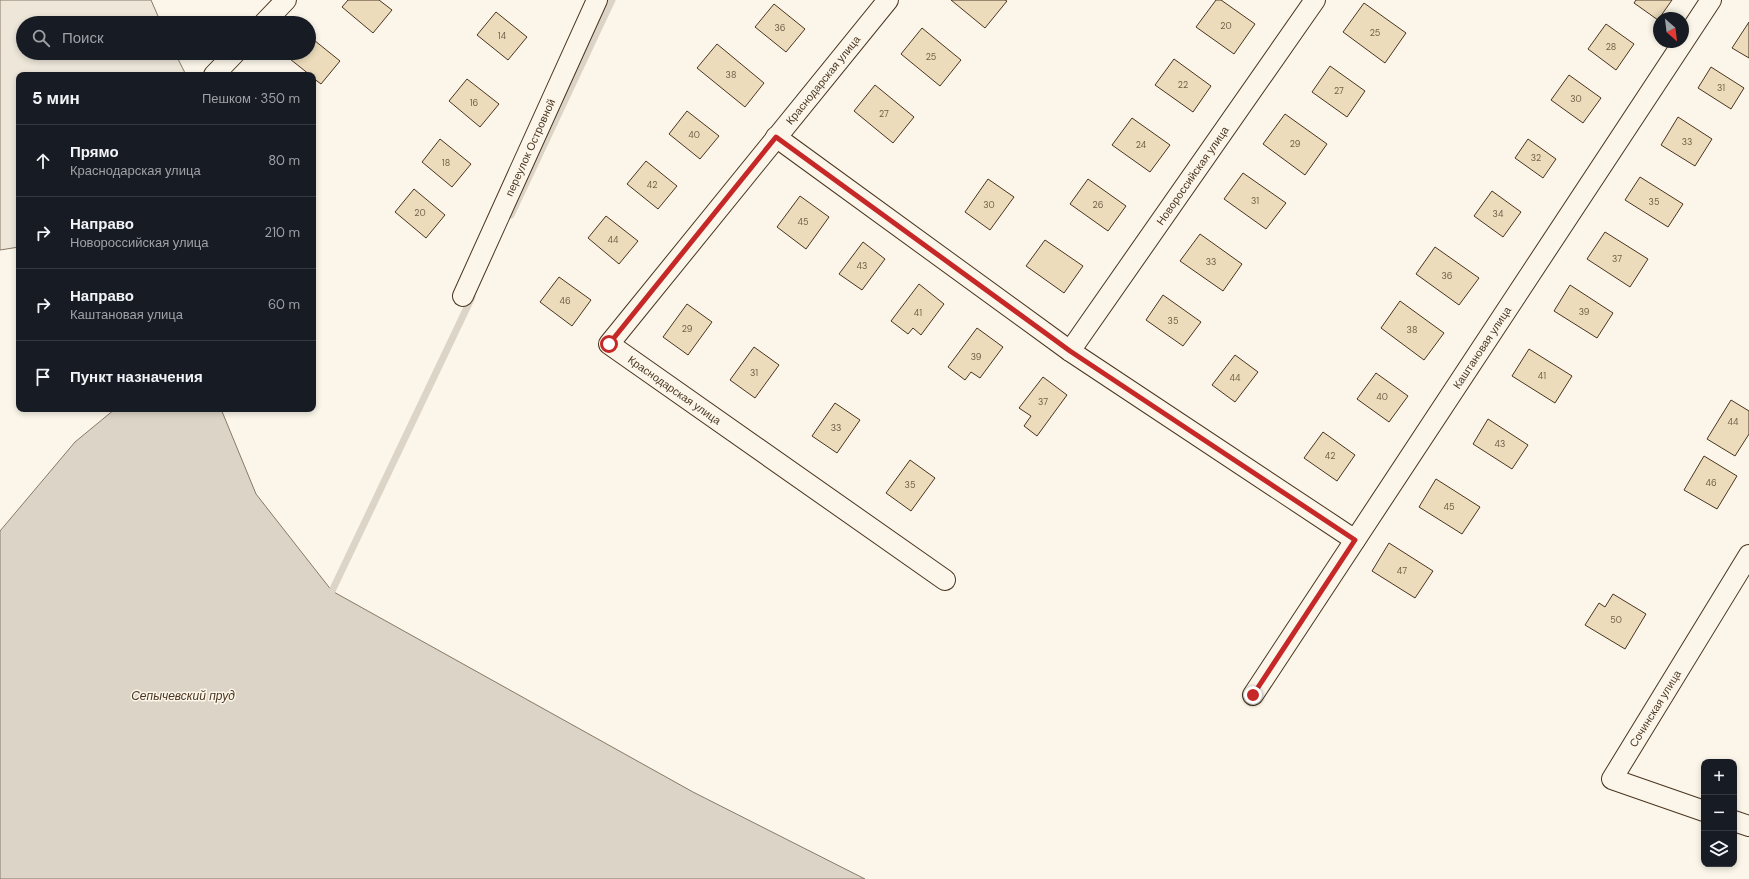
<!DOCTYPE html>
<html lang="ru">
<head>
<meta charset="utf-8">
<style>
  :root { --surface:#171b24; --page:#20242c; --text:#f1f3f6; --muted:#9ea1a6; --line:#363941 }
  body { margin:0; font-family:"DM Sans",sans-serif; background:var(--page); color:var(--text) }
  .controls { position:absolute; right:12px; bottom:12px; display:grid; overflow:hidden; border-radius:8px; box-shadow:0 2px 6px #0003 }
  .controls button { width:36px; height:36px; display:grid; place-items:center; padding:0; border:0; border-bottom:1px solid var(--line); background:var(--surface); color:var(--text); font:20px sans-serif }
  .compass { position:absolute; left:1653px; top:12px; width:36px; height:36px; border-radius:50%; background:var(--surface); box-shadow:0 2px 6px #0003; rotate:152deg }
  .stop { position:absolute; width:12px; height:12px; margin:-9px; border:3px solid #c62828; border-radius:50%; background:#fff }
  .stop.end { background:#c62828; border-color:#fff; box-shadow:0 1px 4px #0008 }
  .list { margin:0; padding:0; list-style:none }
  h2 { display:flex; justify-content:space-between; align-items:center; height:52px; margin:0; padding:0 16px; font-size:17px }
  h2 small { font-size:13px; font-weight:400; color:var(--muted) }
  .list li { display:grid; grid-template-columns:26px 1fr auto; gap:12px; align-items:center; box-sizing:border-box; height:72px; padding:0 16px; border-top:1px solid var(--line) }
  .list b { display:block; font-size:15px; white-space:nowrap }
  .list p { margin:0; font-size:13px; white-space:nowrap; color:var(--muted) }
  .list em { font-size:13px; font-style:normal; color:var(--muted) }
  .icon { flex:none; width:22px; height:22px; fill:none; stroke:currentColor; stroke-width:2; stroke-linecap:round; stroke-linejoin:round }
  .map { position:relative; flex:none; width:1749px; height:879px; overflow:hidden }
  .search { position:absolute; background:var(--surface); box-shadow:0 2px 6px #0003; left:16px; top:16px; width:300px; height:44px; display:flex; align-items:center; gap:10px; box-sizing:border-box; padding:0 14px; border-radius:22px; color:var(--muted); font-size:15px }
  .panel { position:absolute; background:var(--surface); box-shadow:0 2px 6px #0003; left:16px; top:72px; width:300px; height:340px; border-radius:8px }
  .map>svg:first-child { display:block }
</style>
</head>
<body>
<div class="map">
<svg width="1749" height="879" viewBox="0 0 1749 879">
  <rect width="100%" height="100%" fill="#fbf6e9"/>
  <path fill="#ede6d9" stroke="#887966" d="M0 0H151L161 23H23V53H175L186 75H19V247L0 250Z"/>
  <path fill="#dcd4c6" stroke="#887966" d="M115 409H221L256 494 332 591 693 792 865 879H0V531L75 442Z"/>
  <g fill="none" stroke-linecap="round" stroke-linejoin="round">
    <path stroke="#dcd4c6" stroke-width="7" d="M511 215 612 0
      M332 591 472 297"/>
  </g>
  <path fill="#ecdcbc" stroke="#4a3520" d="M348 0H379L392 10 373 33 342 7Z
    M951 0H1005L1007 1 985 28Z
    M1216 0H1221L1255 24 1234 54 1196 27Z
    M1636 0H1672L1658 20 1634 3Z
    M1364 3 1406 33 1385 63 1343 32Z
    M774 4 805 29 786 52 755 27Z
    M496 12 527 37 508 60 477 35Z
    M1749 22V58L1732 48Z
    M1606 24 1634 44 1616 70 1588 49Z
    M922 28 961 60 940 86 901 54Z
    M309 36 340 61 321 84 313 78V75H310L290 59 295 53H309Z
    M717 44 764 83 745 107 697 68Z
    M1174 59 1211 86 1193 112 1155 85Z
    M1330 66 1365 91 1347 117 1312 92Z
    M1711 67 1744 88 1731 109 1698 88Z
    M1569 75 1601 98 1583 123 1551 100Z
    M467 79 499 104 480 127 449 101Z
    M875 85 914 117 893 143 854 111Z
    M687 111 719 136 700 159 669 134Z
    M1285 114 1327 144 1305 175 1263 144Z
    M1678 117 1712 139 1695 166 1661 145Z
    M1132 118 1170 145 1150 172 1112 145Z
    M440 139 471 164 452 187 422 162Z
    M1528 139 1556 159 1543 178 1515 158Z
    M646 161 677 186 658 209 627 184Z
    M1243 173 1286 203 1266 229 1224 199Z
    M1640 177 1683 204 1668 227 1625 200Z
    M988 179 1014 197 990 230 965 212Z
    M1088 179 1126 206 1108 231 1070 204Z
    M414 189 445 215 426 238 395 212Z
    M1492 191 1521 212 1503 237 1474 216Z
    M800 196 829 217 806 249 777 227Z
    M606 216 638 241 619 264 588 238Z
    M1605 232 1648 259 1630 287 1587 259Z
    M1200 234 1242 264 1223 291 1180 261Z
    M1045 240 1083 266 1064 293 1026 266Z
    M863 242 885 259 862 290 839 274Z
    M1435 247 1479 278 1459 305 1416 274Z
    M559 277 591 300 572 326 540 302Z
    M919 284 944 304 921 335 913 328 908 334 891 321Z
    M1570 285 1613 313 1597 338 1554 311Z
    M1163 295 1201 322 1183 346 1146 320Z
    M1400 301 1444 333 1424 360 1381 328Z
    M687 304 712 322 688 355 663 337Z
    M977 328 1003 347 980 378 971 372 965 380 948 367Z
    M754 347 779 365 755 398 730 380Z
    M1529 349 1572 376 1555 403 1512 376Z
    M1235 355 1258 372 1235 402 1212 385Z
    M1376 373 1408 396 1389 422 1357 399Z
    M1043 377 1067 395 1037 436 1024 426 1031 416 1019 408Z
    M1731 400 1749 411V434L1735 456 1707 439Z
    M835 403 860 420 837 453 812 436Z
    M1488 419 1528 445 1512 469 1473 444Z
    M1323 432 1355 455 1337 481 1304 458Z
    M1704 456 1737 476 1717 509 1684 490Z
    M910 460 935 478 911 511 886 493Z
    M1436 479 1480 507 1462 534 1419 507Z
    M1389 543 1433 571 1415 598 1372 571Z
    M1613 594 1646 614 1625 649 1585 625 1599 603 1605 607Z"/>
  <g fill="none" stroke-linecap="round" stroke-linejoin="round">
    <g stroke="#4a3520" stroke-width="22">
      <g id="minor">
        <path id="s1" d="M888 0 609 344 945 580"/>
        <path d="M264 23 286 0"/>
        <path d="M214 75 235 53"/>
        <path d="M776 137 1070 351 1355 540"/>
        <path id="s2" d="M463 296 597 0"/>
        <path id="s3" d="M1070 351 1315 0"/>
        <path id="s4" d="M1253 695 1711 0"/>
        <path id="s5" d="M1704 811 1612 779 1749 555"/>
        <path d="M1734 821 1749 826"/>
      </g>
    </g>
    <use href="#minor" stroke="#fbf6e9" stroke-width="20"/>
  </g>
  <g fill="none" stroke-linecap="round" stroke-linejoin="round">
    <path stroke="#c62828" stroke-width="5" d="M609 344 776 137 1070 351 1355 540 1253 695"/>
  </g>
  <g text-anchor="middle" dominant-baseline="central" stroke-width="3" stroke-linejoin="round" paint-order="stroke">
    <g font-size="9" fill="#725f47">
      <text x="1226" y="26">20</text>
      <text x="780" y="28">36</text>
      <text x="1375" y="33">25</text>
      <text x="502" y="36">14</text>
      <text x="1611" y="47">28</text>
      <text x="931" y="57">25</text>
      <text x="731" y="75">38</text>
      <text x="1183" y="85">22</text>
      <text x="1721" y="88">31</text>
      <text x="1339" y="91">27</text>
      <text x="1576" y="99">30</text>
      <text x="474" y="103">16</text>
      <text x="884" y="114">27</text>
      <text x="694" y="135">40</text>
      <text x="1687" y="142">33</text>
      <text x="1295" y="144">29</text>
      <text x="1141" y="145">24</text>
      <text x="1536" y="158">32</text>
      <text x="446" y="163">18</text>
      <text x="652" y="185">42</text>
      <text x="1255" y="201">31</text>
      <text x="1654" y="202">35</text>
      <text x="989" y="205">30</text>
      <text x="1098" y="205">26</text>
      <text x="420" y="213">20</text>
      <text x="1498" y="214">34</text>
      <text x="803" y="222">45</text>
      <text x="613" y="240">44</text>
      <text x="1617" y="259">37</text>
      <text x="1211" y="262">33</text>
      <text x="862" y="266">43</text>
      <text x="1447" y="276">36</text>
      <text x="565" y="301">46</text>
      <text x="1584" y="312">39</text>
      <text x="918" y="313">41</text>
      <text x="1173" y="321">35</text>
      <text x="687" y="329">29</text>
      <text x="1412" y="330">38</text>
      <text x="976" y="357">39</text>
      <text x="754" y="373">31</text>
      <text x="1542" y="376">41</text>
      <text x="1235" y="378">44</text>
      <text x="1382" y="397">40</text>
      <text x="1043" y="402">37</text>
      <text x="1733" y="422">44</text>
      <text x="836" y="428">33</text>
      <text x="1500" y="444">43</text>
      <text x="1330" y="456">42</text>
      <text x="1711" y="483">46</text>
      <text x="910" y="485">35</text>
      <text x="1449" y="507">45</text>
      <text x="1402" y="571">47</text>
      <text x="1616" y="620">50</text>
    </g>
    <g font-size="11" fill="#4a3520" stroke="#fbf6e9">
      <text transform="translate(823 80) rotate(-51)">Краснодарская улица</text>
      <text stroke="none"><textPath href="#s2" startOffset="163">переулок Островной</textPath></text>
      <text stroke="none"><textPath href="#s3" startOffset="214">Новороссийская улица</textPath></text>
      <text stroke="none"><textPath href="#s4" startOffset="416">Каштановая улица</textPath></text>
      <text stroke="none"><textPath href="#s1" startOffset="523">Краснодарская улица</textPath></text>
      <text stroke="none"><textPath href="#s5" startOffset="180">Сочинская улица</textPath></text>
    </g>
    <g font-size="12" font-style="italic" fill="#4a3520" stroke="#fbf6e9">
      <text x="183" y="696">Сепычевский пруд</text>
    </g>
  </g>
</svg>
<div class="controls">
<button>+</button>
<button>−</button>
<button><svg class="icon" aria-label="layers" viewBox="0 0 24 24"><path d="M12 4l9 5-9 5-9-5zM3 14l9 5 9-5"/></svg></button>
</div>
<svg class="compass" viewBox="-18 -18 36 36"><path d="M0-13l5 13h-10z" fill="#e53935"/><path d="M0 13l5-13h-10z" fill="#9ea1a6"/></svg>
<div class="stop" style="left:609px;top:344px"></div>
<div class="stop end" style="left:1253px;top:695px"></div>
<div class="search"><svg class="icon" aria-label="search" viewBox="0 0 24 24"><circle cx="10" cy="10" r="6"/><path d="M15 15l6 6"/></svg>Поиск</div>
<section class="panel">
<h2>5 мин<small>Пешком · 350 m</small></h2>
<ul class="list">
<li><svg class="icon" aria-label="ahead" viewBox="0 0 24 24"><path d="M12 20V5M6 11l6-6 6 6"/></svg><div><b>Прямо</b><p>Краснодарская улица</p></div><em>80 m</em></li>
<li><svg class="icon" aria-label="right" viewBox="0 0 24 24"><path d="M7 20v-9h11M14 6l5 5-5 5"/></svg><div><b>Направо</b><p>Новороссийская улица</p></div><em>210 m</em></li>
<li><svg class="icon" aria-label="right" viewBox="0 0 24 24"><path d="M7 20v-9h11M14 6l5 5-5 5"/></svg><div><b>Направо</b><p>Каштановая улица</p></div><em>60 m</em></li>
<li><svg class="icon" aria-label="arrive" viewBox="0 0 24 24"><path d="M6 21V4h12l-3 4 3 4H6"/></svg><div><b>Пункт назначения</b></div></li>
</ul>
</section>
</div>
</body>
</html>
